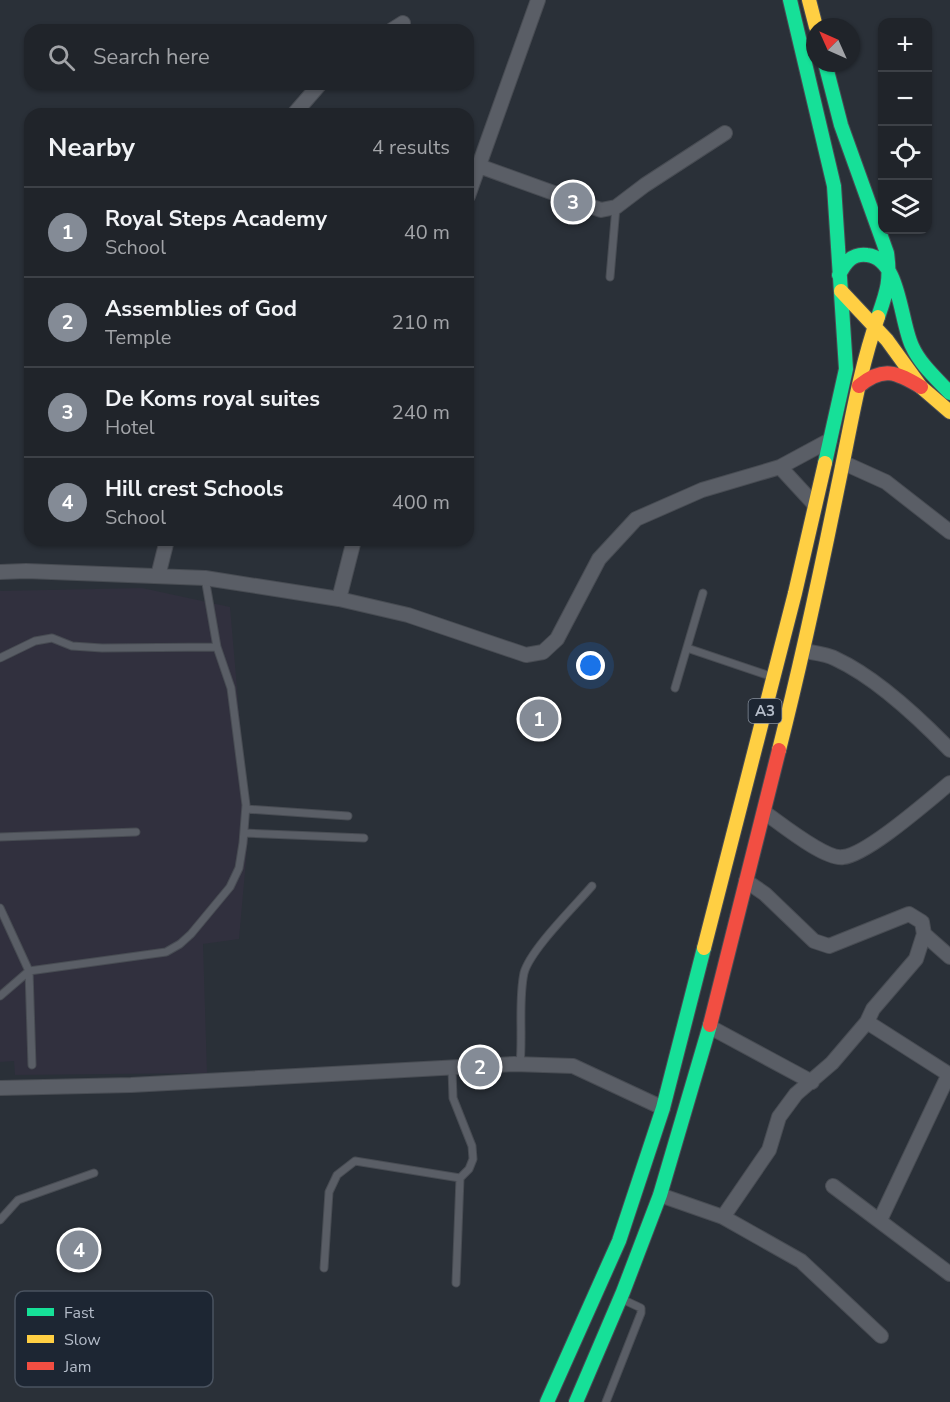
<!DOCTYPE html>
<html lang="en">
<head>
<meta charset="utf-8">
<style>
  :root { --surface:#20242a; --page:#282c32; --text:#f1f3f6; --muted:#a2a4a8; --line:#3d4147; --accent:#848b96 }
  body { margin:0; font-family:"Nunito Sans",sans-serif; background:var(--page); color:var(--text) }
  .controls { position:absolute; right:18px; top:18px; display:grid; overflow:hidden; border-radius:12px; box-shadow:0 2px 4px #0004 }
  .controls button { width:54px; height:54px; display:grid; place-items:center; padding:0; border:0; border-bottom:2px solid var(--line); background:var(--surface); color:var(--text); font:30px sans-serif }
  .compass { position:absolute; left:806px; top:18px; width:54px; height:54px; border-radius:50%; background:var(--surface); box-shadow:0 2px 4px #0004; rotate:315deg }
  .you { position:absolute; left:591px; top:666px; width:21px; height:21px; margin:-15px; border:4px solid #fff; border-radius:50%; background:#1a73e8; box-shadow:0 0 0 9px #1a73e833 }
  .badge { display:grid; place-items:center; width:39px; height:39px; border-radius:50%; background:var(--accent); color:#fff; font-size:20px; font-weight:700 }
  .pin { position:absolute; translate:-50% -50%; border:3px solid #fff; box-shadow:0 2px 6px #0006 }
  .list { margin:0; padding:0; list-style:none }
  h2 { display:flex; justify-content:space-between; align-items:center; height:78px; margin:0; padding:0 24px; font-size:26px }
  h2 small { font-size:20px; font-weight:400; color:var(--muted) }
  .list li { display:grid; grid-template-columns:39px 1fr auto; gap:18px; align-items:center; box-sizing:border-box; height:90px; padding:0 24px; border-top:2px solid var(--line) }
  .list b { display:block; font-size:22px; white-space:nowrap }
  .list p { margin:0; font-size:20px; white-space:nowrap; color:var(--muted) }
  .list em { font-size:20px; font-style:normal; color:var(--muted) }
  .icon { flex:none; width:33px; height:33px; fill:none; stroke:currentColor; stroke-width:2; stroke-linecap:round; stroke-linejoin:round }
  .map { position:relative; flex:none; width:950px; height:1402px; overflow:hidden }
  .search { position:absolute; background:var(--surface); box-shadow:0 2px 4px #0004; left:24px; top:24px; width:450px; height:66px; display:flex; align-items:center; gap:15px; box-sizing:border-box; padding:0 21px; border-radius:18px; color:var(--muted); font-size:22px }
  .panel { position:absolute; background:var(--surface); box-shadow:0 2px 4px #0004; left:24px; top:108px; width:450px; height:438px; border-radius:18px }
  .map>svg:first-child { display:block }
</style>
</head>
<body>
<div class="map">
<svg width="950" height="1402" viewBox="0 0 950 1402">
  <rect width="100%" height="100%" fill="#2a3038"/>
  <path fill="#31303e" d="M142 588 230 607 249 827 239 939 203 944 207 1073 15 1075 14 1061 0 1062V591Z"/>
  <g fill="none" stroke-linecap="round" stroke-linejoin="round">
    <g stroke="#484c53" stroke-width="9">
      <path id="lane" d="M610 277 616 207
        M687 648 770 676
        M0 658 35 641 52 638 72 646 102 648 217 647
        M675 688 703 593
        M246 809 348 816
        M244 833 364 838
        M0 837 136 832
        M0 908 29 971 0 996
        M32 1065 29 971 166 952 180 944 191 934 230 887 239 868 243 843 246 805 231 688 217 647 205 578
        M520 1065C523 1035 518 1001 524 973 530 950 575 906 592 886
        M0 1220 18 1200 94 1173
        M324 1268 329 1192 337 1175 355 1161 460 1178 469 1169 473 1159 472 1146 453 1098 452 1069
        M456 1283 460 1178
        M606 1402 641 1313V1308L626 1301"/>
    </g>
    <g stroke="#484c53" stroke-width="16">
      <path id="street" d="M392 30 403 23
        M294 114 320 84
        M479 166 601 210 616 207 645 185 725 133
        M468 196 538 0
        M844 463 886 482 950 532
        M780 467 815 505
        M0 572 26 571 205 578 339 599 408 615 526 655 543 652 557 639 599 559 636 519 702 490 780 467 830 440
        M158 576 167 540
        M339 599 354 540
        M804 651C815 653 827 654 836 659 877 678 919 718 950 750
        M764 812C780 823 825 860 843 857 867 855 929 800 950 783
        M746 881 765 894 814 941 829 946 909 914 922 922 924 934
        M867 1022 950 1075
        M710 1027 812 1082
        M0 1088 131 1085 514 1064 573 1066 663 1108
        M833 1186 950 1274
        M660 1195 723 1217 801 1261 881 1336
        M723 1217 769 1150 779 1117 796 1094 832 1063 867 1022 873 1009 916 959 924 934 950 957
        M880 1220 949 1074"/>
    </g>
    <g stroke="#484c53" stroke-width="16">
      <path id="fast" d="M790 0 834 186 846 369 825 463
        M825 63 841 125 887 253C891 281 887 291 878 317
        M839 275C845 263 852 253 867 255 900 258 900 321 912 346 920 364 936 378 950 393
        M547 1402 619 1241 663 1108 704 948
        M576 1402 623 1292 660 1195 710 1025"/>
    </g>
    <g stroke="#484c53" stroke-width="16">
      <path id="slow" d="M809 0 816 27
        M841 291 887 340 921 387 950 412
        M779 750C801 663 820 575 838 486 850 430 859 371 878 317
        M704 948 795 593 825 463"/>
    </g>
    <g stroke="#484c53" stroke-width="16">
      <path id="jam" d="M859 386C883 366 896 372 921 387
        M710 1025 779 750"/>
    </g>
    <use href="#lane" stroke="#5a5e66" stroke-width="7"/>
    <use href="#street" stroke="#5a5e66" stroke-width="14"/>
    <use href="#fast" stroke="#16e098" stroke-width="14"/>
    <use href="#slow" stroke="#ffcf43" stroke-width="14"/>
    <use href="#jam" stroke="#f24e42" stroke-width="14"/>
  </g>
  <g text-anchor="middle" dominant-baseline="central" stroke-width="4.5" stroke-linejoin="round" paint-order="stroke">
    <rect fill="#1d2633" stroke="#878f9c" stroke-width="1.5" x="748.5" y="699" width="33" height="24" rx="4.5"/>
    <g font-size="15" font-weight="bold" fill="#b4bcc9">
      <text x="765" y="711">A3</text>
    </g>
  </g>
  <rect x="15" y="1291" width="198" height="96" rx="9" fill="#1d2633" stroke="#4a5360" stroke-width="1.5"/>
  <rect x="27" y="1308" width="27" height="8" fill="#16e098"/>
  <rect x="27" y="1335" width="27" height="8" fill="#ffcf43"/>
  <rect x="27" y="1362" width="27" height="8" fill="#f24e42"/>
  <g font-size="16" fill="#b4bcc9">
    <text x="64" y="1318">Fast</text>
    <text x="64" y="1345">Slow</text>
    <text x="64" y="1372">Jam</text>
  </g>
</svg>
<div class="controls">
<button>+</button>
<button>−</button>
<button><svg class="icon" aria-label="locate" viewBox="0 0 24 24"><circle cx="12" cy="12" r="6"/><path d="M12 2v4M12 18v4M2 12h4M18 12h4"/></svg></button>
<button><svg class="icon" aria-label="layers" viewBox="0 0 24 24"><path d="M12 4l9 5-9 5-9-5zM3 14l9 5 9-5"/></svg></button>
</div>
<svg class="compass" viewBox="-18 -18 36 36"><path d="M0-13l5 13h-10z" fill="#e53935"/><path d="M0 13l5-13h-10z" fill="#a2a4a8"/></svg>
<div class="you"></div>
<div class="pin badge" style="left:539px;top:719px">1</div>
<div class="pin badge" style="left:480px;top:1067px">2</div>
<div class="pin badge" style="left:573px;top:202px">3</div>
<div class="pin badge" style="left:79px;top:1250px">4</div>
<div class="search"><svg class="icon" aria-label="search" viewBox="0 0 24 24"><circle cx="10" cy="10" r="6"/><path d="M15 15l6 6"/></svg>Search here</div>
<section class="panel">
<h2>Nearby<small>4 results</small></h2>
<ul class="list">
<li><span class="badge">1</span><div><b>Royal Steps Academy</b><p>School</p></div><em>40 m</em></li>
<li><span class="badge">2</span><div><b>Assemblies of God</b><p>Temple</p></div><em>210 m</em></li>
<li><span class="badge">3</span><div><b>De Koms royal suites</b><p>Hotel</p></div><em>240 m</em></li>
<li><span class="badge">4</span><div><b>Hill crest Schools</b><p>School</p></div><em>400 m</em></li>
</ul>
</section>
</div>
</body>
</html>
